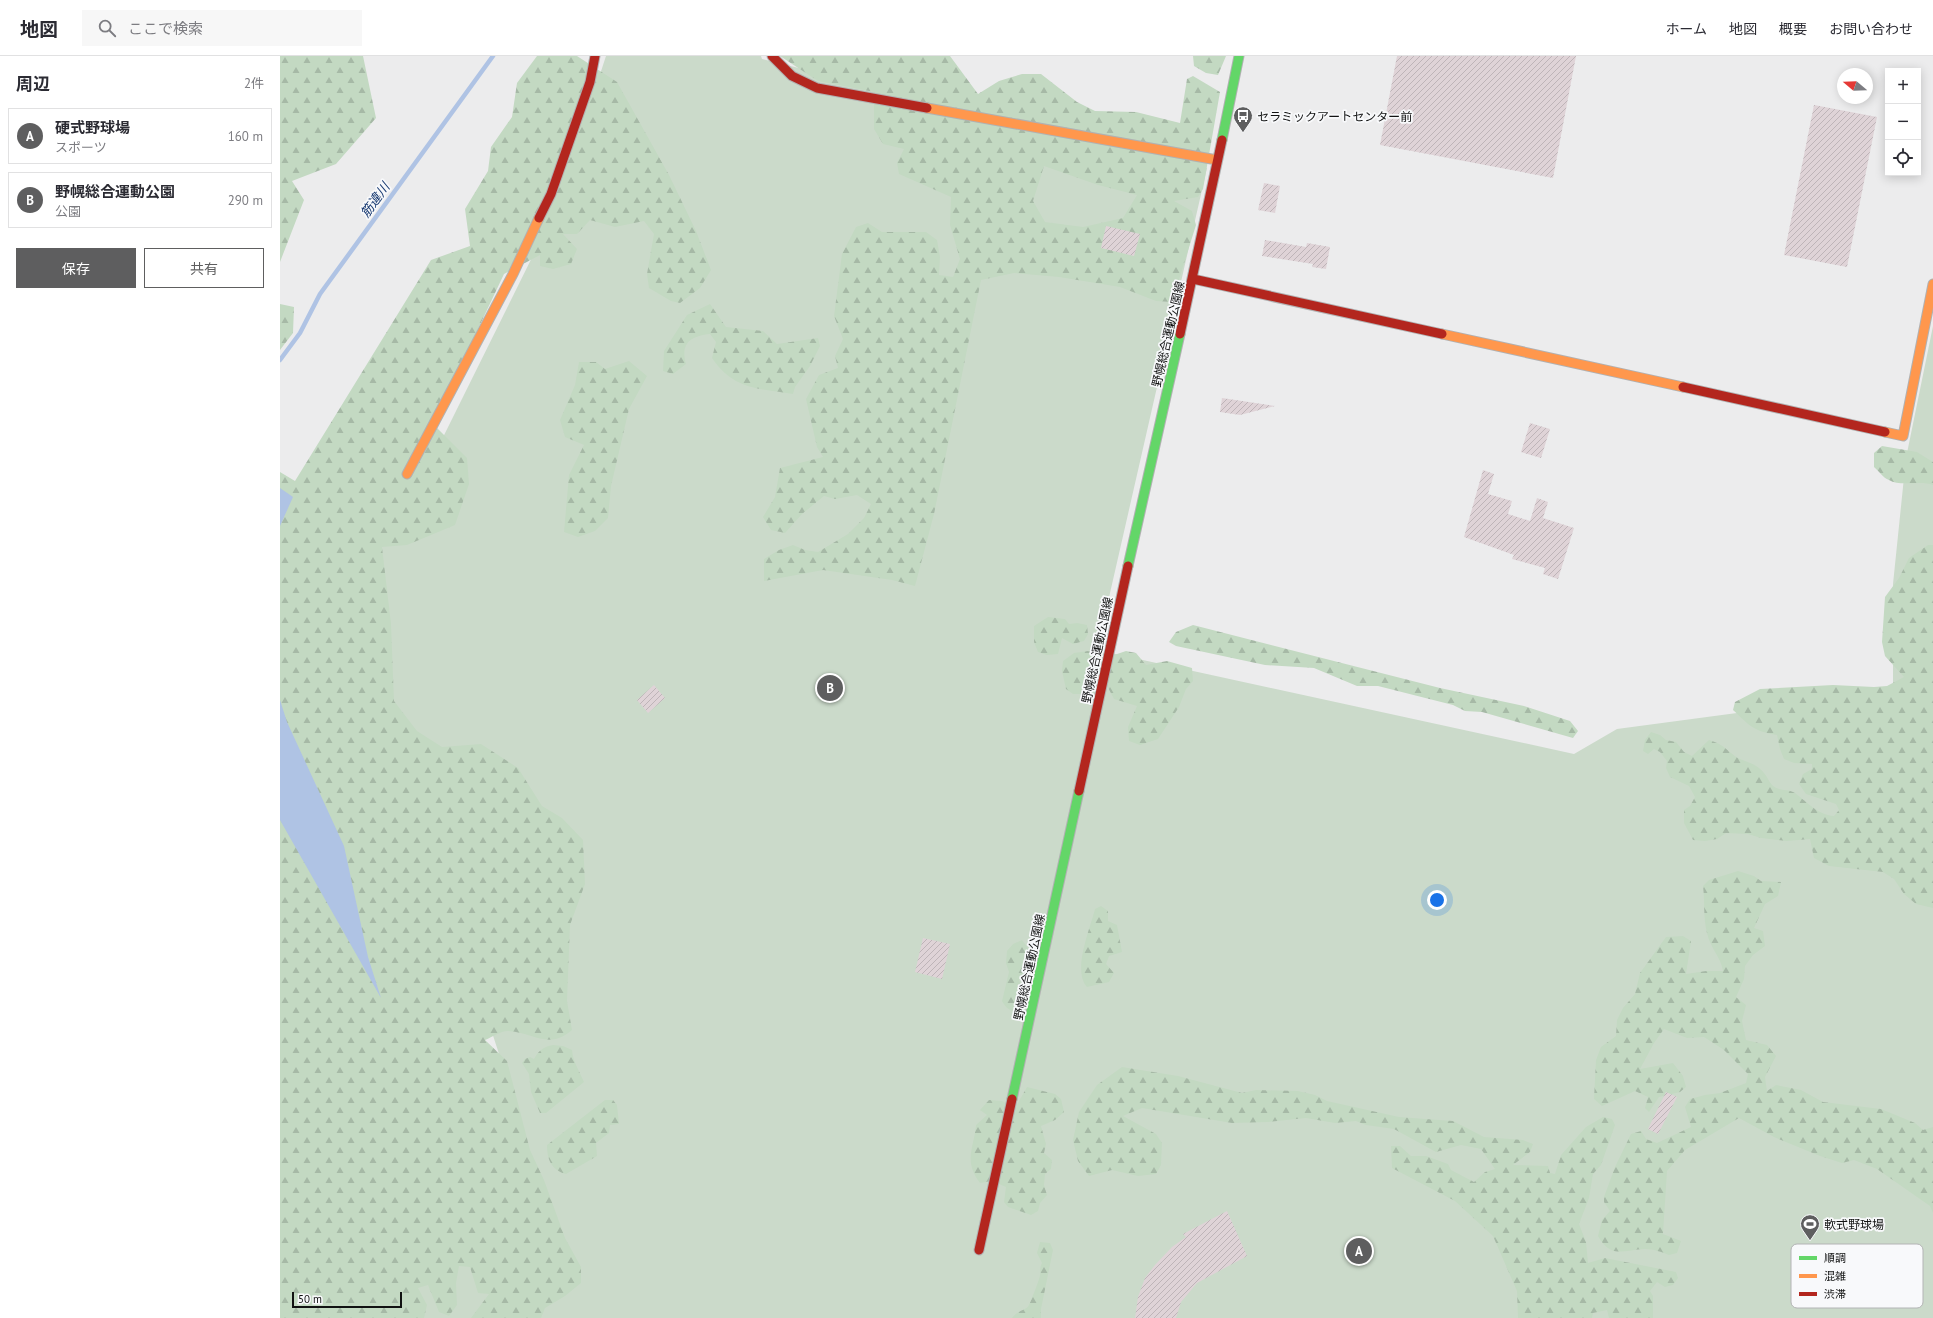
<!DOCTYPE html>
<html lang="ja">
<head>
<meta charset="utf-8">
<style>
  :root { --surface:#fff; --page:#f7f7f7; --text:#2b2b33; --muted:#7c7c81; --line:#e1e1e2; --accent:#5e5e5f }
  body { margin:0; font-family:"PT Sans","Noto Sans JP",sans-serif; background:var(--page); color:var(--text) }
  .controls { position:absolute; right:12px; top:12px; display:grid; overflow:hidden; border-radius:0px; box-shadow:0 2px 10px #0003 }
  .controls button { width:36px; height:36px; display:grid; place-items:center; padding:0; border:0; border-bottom:1px solid var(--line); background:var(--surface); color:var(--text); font:20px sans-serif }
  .compass { position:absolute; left:1557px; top:12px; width:36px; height:36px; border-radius:50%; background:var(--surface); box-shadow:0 2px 10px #0003; rotate:289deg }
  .scale { position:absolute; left:12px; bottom:10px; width:110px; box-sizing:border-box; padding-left:4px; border:2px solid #111212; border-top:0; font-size:11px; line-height:14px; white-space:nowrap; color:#111212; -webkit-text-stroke:3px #f8f9fb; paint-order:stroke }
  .you { position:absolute; left:1157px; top:844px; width:14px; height:14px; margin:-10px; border:3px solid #fff; border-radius:50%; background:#1a73e8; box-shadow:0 0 0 6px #1a73e833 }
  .badge { display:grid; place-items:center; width:26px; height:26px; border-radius:50%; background:var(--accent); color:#fff; font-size:13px; font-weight:700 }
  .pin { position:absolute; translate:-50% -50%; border:2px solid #fff; box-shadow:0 1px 4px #0006 }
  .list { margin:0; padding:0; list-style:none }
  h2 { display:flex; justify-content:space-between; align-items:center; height:52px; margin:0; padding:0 16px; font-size:17px }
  h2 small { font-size:13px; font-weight:400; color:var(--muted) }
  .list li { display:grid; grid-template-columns:26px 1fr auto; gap:12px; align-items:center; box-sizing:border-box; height:56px; margin:0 8px 8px; padding:0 8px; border:1px solid var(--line); border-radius:0px }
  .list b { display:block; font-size:15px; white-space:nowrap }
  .list p { margin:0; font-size:13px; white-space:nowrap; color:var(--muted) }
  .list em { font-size:13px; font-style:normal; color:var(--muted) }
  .actions { display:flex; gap:8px; padding:12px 16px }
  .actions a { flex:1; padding:9px 0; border:1px solid var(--accent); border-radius:0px; text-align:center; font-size:14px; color:var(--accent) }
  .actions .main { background:var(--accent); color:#fff }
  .icon { flex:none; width:22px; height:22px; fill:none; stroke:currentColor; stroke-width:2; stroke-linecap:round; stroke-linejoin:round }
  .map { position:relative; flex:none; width:1653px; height:1262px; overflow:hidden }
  header { display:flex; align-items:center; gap:24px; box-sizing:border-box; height:56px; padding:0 20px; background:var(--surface); border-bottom:1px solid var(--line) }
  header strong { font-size:19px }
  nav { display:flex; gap:22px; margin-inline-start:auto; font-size:14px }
  .search { width:280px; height:36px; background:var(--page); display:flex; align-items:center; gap:10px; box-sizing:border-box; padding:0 14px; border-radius:0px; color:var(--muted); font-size:15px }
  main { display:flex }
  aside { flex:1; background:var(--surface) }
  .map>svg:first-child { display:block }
</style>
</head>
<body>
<header>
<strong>地図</strong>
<div class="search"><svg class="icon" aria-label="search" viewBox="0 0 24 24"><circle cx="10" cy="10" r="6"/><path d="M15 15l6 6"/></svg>ここで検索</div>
<nav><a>ホーム</a><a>地図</a><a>概要</a><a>お問い合わせ</a></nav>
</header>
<main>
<aside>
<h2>周辺<small>2件</small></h2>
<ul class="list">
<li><span class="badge">A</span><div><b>硬式野球場</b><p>スポーツ</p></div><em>160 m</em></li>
<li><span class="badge">B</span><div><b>野幌総合運動公園</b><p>公園</p></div><em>290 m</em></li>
</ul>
<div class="actions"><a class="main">保存</a><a>共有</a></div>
</aside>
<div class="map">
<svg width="1653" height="1262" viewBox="0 0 1653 1262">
  <defs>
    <pattern id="forest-firs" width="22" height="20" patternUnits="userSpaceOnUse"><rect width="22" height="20" fill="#c3d9c2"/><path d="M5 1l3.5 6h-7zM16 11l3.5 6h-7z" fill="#a6b9a6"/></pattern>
    <pattern id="building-hatch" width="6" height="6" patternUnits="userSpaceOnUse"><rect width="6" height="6" fill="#dfd3d7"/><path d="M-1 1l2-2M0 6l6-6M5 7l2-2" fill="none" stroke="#beb4b8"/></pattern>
  </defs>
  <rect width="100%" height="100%" fill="#ececed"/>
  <path fill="#cbdaca" d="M326 0H481L482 3 927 112 817 594 1294 698 1337 673 1613 636V528L1626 402 1653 270V1262H45L241 1065 185 894 140 770 67 466 124 460 276 153Z"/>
  <path fill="url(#forest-firs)" fill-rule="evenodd" d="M0 0H83L96 62 56 108 12 125 24 144 0 206Z
    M257 0H297L337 26 389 119 416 175 431 214 420 232 400 247 391 245 369 232 367 218 374 178 364 165 335 171 310 164 297 178H283L297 193 291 208 273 213 260 210V199L224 218 153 368 187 402 189 428 175 469 127 489 102 491 111 568 114 645 137 675 162 691 201 688 238 712 262 750 282 762 303 784 305 828 290 869 287 945 292 974C269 994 254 977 229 975 222 974 212 981 205 984L227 1005 250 1094 264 1124 285 1182 301 1211V1227L285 1240 265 1252 261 1262H191L209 1238 198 1237 190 1211 179 1210 176 1227 177 1249 169 1260 159 1256 148 1229 138 1232 147 1249 144 1262H0V416L15 425 151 204 190 190 185 153 208 115 211 91 232 61 237 27Z
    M500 0H670L698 38 719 25 742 18H761L797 46 815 55 856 56 900 67 907 23 913 20 940 36 923 133 918 141 894 145 912 155 916 169 892 246 876 245 840 231 779 221 734 217 701 224 654 458 635 530 612 524 543 514 484 525V503L499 494 513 489 525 494 538 496 568 478 584 462 591 448 577 439 555 443 544 440 522 458 505 477 491 474 483 461 495 441 500 412 543 401 537 391 526 343 539 319 558 312 555 300 563 283 554 260 562 198 576 171 588 167 602 176H646L657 184 660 201 659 219 673 221 680 203 670 169 671 141 619 118 617 107 624 93 603 88 594 73V36L538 25ZM764 110 818 129 857 139 843 162 803 171 765 166 753 145Z
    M913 0H946L938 19 926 17 914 10Z
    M0 248 14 251 13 277 0 294Z
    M430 248 446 271 483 275 497 288 538 282 540 290 530 310 515 331 513 338C477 332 454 334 432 302L436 286 430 278C411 280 400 287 406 308L393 318 383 315 384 295 407 259Z
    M349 305 367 320 349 353 331 430 328 462 315 475 298 481 284 476 289 419 304 389 285 381 280 364 295 329 299 306H316L325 313Z
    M1602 390 1637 396 1653 406V429C1641 424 1620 431 1609 424 1603 422 1599 415 1594 411V397Z
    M1648 489H1653V852L1636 848 1624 838 1614 823 1603 816 1549 810 1534 802 1530 783 1507 785 1481 782 1468 778 1446 777 1437 783 1425 785 1413 784 1404 767V754L1410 750 1415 741 1409 730 1390 721 1386 712 1387 705 1380 696 1374 693 1368 698 1363 695 1365 684 1371 676 1380 679 1386 684 1396 686 1404 696 1412 700 1429 684C1446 689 1447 696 1460 703 1469 707 1477 708 1484 717 1487 720 1489 726 1492 729 1499 736 1508 732 1515 737 1527 746 1538 759 1554 760L1559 754 1556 748 1526 738 1519 728 1523 718 1532 713V708L1514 707 1504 703 1500 693 1497 679C1473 675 1470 670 1453 654L1455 646 1480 633 1553 629 1594 631 1607 630 1624 621 1605 600 1602 586 1605 541 1619 522 1629 502Z
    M768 561 785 563 789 568 797 567 807 569 808 578 804 585 793 588 782 582 778 598 767 599 758 596 754 586V570Z
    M913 569 1160 632 1244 650 1290 665 1298 675 1293 682 1202 656 1185 655 1173 649 1098 630H1077L1034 612 985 609 896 590 889 586 896 576Z
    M808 595 825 602 846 595 856 597 866 609 887 605 912 612 913 625 906 633 899 651 878 683 860 689 849 685 848 671 857 650 834 643 823 622 813 638H793L786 633 782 615 783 605 794 597Z
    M1458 815 1474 820 1481 825 1501 826 1498 840 1485 848 1474 872 1483 875 1485 890 1473 899 1465 910 1464 923 1456 941 1466 949 1462 965 1466 984 1487 989 1496 1000 1485 1021 1487 1035 1496 1029 1521 1034 1543 1046 1601 1053 1635 1067 1643 1074 1653 1071V1157L1650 1150 1597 1113 1574 1104 1562 1107 1540 1100 1494 1081 1459 1062 1405 1094 1387 1115 1383 1178 1401 1185 1397 1197 1389 1199C1382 1196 1373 1193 1365 1193 1343 1194 1331 1203 1318 1180L1322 1164 1330 1155 1324 1146V1141L1335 1111 1351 1078 1361 1075 1366 1083 1377 1087 1411 1071 1405 1051 1410 1043 1425 1039 1440 1037 1466 1027 1468 1018 1444 994 1424 981 1407 982 1384 973 1374 987 1360 1013 1393 1007 1403 1020 1406 1031 1400 1036 1379 1041 1369 1056 1365 1052 1368 1041 1355 1035 1322 1050 1314 1043 1316 1004 1321 991 1336 980 1337 964 1343 952 1355 938 1360 917 1386 881 1403 880 1411 885 1406 918 1426 915H1443C1441 901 1430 892 1427 877 1423 862 1425 845 1423 830L1429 824Z
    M821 850 828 855V865L837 869 842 896 829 900 826 908 834 917 829 926 807 931C792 915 810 873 815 853Z
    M742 884 753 899 750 920 739 924 741 930 747 932 740 955C730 955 727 954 722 945L729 916 726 907 727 895 733 888Z
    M273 989 283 990 292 994C293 1006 299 1014 304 1026L266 1057H260L251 1036 249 1018 242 1007 245 1003 250 1001 254 1003C259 994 263 991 273 989Z
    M842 1011 898 1020 962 1037 976 1034 1018 1035 1035 1039 1047 1045 1119 1061 1173 1065 1204 1081 1243 1084 1253 1088 1250 1096 1233 1109 1268 1110 1270 1117 1275 1118 1281 1099 1306 1071 1323 1061 1332 1063 1335 1069 1321 1109 1313 1118 1309 1142 1299 1168 1306 1186 1308 1207 1325 1202 1396 1216 1398 1222 1393 1229 1385 1231 1377 1226 1370 1235 1373 1240V1262H1329L1327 1254 1313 1257 1312 1262H1238L1237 1235 1213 1180 1175 1145 1112 1112 1111 1090H1120L1131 1100H1146L1168 1108 1171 1114 1194 1126 1205 1116 1215 1113 1201 1093 1181 1089 1156 1096 1114 1073 1086 1069 1076 1065 1055 1067 1026 1062 988 1066 952 1067 862 1052 843 1060 876 1078 882 1087 881 1109 876 1118 858 1120 832 1114 809 1120 798 1105 793 1084 799 1056 817 1029Z
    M747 1031 775 1038 781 1043 784 1056 775 1064 761 1070 766 1088 764 1097 772 1104 771 1113 765 1118 764 1129 767 1139 760 1147 758 1155 751 1159 728 1151 724 1146 726 1131 712 1125 700 1127C683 1105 694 1092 696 1069L707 1059 700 1054 709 1044 722 1045 735 1052Z
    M325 1044H333L337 1049 339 1068 330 1069 329 1077 316 1087 317 1100 286 1118C271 1114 267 1103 267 1089Z
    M760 1186 770 1187 773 1194 761 1253V1262H732C738 1254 747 1254 749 1249 751 1245 760 1222 760 1219 761 1214 759 1212 762 1207L757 1197Z"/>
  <path fill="#afc3e4" d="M0 432 13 441 0 470Z
    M0 644 7 666 64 790 88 901 101 942 0 764Z"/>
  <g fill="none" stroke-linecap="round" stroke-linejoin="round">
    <path stroke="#afc3e4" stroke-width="4.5" d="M0 304 20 277 40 238 213 0"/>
  </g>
  <path fill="url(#building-hatch)" d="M1117 0H1296L1273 122 1100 89Z
    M1534 49 1597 61 1567 211 1504 199Z
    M984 127 1000 130 995 157 978 154Z
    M826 170 860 178 854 200 821 192Z
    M985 184 1026 191 1027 187 1050 191 1046 213 1032 211 1033 208 982 200Z
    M942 342 995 350 960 359 940 356Z
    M1250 367 1270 373 1261 402 1241 396Z
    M1203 414 1214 418 1208 438 1232 445 1228 458 1250 465 1257 442 1268 446 1263 462 1294 472 1278 523 1263 518 1265 512 1232 503 1234 499 1184 481Z
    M374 629 385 642 368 657 357 644Z
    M643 882 670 888 662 923 635 916Z
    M1386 1036 1397 1041 1378 1078 1368 1073Z
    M947 1155 967 1200 917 1227 901 1246 896 1262H855L858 1241 865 1222 875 1209 892 1191 906 1181 903 1178Z"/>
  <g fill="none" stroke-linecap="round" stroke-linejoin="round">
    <g stroke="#b1b1b2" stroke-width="11">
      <path id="fast" d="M942 84 959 0
        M848 510 900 278
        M732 1043 799 735"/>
    </g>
    <g stroke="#b1b1b2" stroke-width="11">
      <path id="slow" d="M647 52 937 104
        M1162 278 1403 331
        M1605 376 1623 380 1653 228
        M127 418 233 218 259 162"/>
    </g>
    <g stroke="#b1b1b2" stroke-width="11">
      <path id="jam" d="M492 0 512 20 537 32 647 52
        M259 162 271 138 310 26 315 0
        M913 223 1162 278
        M900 278 942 84
        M1403 331 1605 376
        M799 735 848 510
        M699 1194 732 1043"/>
    </g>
    <use href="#fast" stroke="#63d668" stroke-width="9"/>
    <use href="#slow" stroke="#ff974d" stroke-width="9"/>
    <use href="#jam" stroke="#b3261e" stroke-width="9"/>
  </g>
  <defs>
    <g id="bus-pin" transform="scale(1)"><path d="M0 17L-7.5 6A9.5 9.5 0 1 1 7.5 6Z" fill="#5e5e5f" stroke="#f8f9fb"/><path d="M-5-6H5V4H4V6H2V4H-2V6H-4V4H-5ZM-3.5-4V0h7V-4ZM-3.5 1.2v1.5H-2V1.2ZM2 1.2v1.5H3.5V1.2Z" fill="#fff"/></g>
    <g id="stadium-pin" transform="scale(1)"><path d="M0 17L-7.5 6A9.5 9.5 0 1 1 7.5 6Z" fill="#5e5e5f" stroke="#f8f9fb"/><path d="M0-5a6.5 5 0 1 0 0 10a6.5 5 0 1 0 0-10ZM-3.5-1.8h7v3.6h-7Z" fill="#fff"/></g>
  </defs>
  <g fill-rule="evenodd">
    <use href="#bus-pin" x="963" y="60"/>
    <use href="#stadium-pin" x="1530" y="1168"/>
  </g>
  <g text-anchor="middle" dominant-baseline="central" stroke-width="3.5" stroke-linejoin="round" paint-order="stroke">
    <g font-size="12" fill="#111212" stroke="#f8f9fb" text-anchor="start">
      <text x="977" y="60">セラミックアートセンター前</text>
      <text x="1544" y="1168">軟式野球場</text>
    </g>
    <g font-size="12" fill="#111212" stroke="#f8f9fb">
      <text transform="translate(888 278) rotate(-77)">野幌総合運動公園線</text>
      <text transform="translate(817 594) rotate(-78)">野幌総合運動公園線</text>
      <text transform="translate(749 911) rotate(-78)">野幌総合運動公園線</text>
    </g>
    <g font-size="13" font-style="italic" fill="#163870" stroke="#f8f9fb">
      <text transform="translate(95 144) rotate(-54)">筋違川</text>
    </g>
  </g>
  <rect x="1511" y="1188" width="132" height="64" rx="6" fill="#f8f9fb" stroke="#b3b4b5" stroke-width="1"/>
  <rect x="1519" y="1200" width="18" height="4" fill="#63d668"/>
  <rect x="1519" y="1218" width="18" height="4" fill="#ff974d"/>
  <rect x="1519" y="1236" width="18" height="4" fill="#b3261e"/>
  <g font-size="11" fill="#111212">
    <text x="1544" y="1206">順調</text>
    <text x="1544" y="1224">混雑</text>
    <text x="1544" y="1242">渋滞</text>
  </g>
</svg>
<div class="controls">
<button>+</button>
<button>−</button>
<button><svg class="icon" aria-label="locate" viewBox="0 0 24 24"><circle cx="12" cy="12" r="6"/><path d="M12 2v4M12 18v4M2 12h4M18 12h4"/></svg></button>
</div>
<svg class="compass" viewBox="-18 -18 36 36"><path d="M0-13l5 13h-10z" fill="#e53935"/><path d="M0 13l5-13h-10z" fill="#7c7c81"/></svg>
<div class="scale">50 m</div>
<div class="you"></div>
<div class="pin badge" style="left:1079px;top:1195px">A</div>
<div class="pin badge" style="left:550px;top:632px">B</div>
</div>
</main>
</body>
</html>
